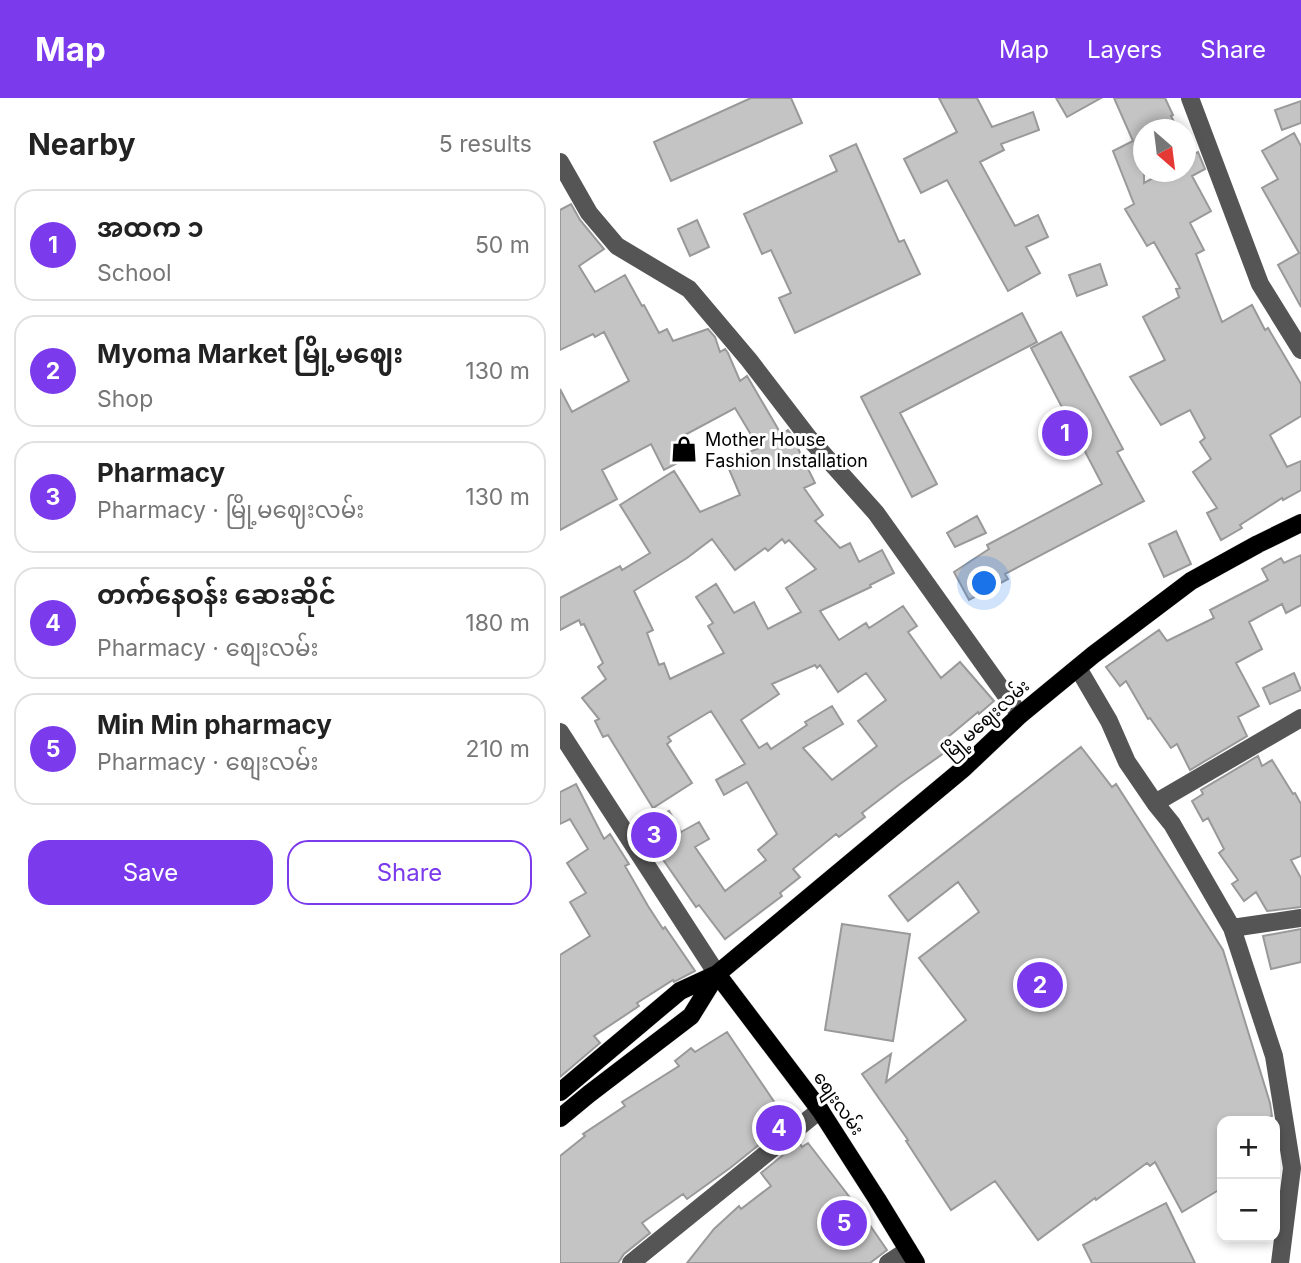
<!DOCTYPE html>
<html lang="en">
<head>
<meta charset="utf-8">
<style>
  :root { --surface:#fff; --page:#f2f2f2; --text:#222; --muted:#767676; --line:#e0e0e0; --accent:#7c3aed }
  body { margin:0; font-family:Inter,"Noto Sans Myanmar",sans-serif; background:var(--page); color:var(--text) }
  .controls { position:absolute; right:21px; bottom:21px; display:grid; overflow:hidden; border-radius:14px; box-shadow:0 4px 10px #0003 }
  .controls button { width:63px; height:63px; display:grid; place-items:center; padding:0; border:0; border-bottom:2px solid var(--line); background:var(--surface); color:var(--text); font:35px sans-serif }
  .compass { position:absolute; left:573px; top:21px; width:63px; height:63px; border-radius:50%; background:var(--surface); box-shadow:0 4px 10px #0003; rotate:152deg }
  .you { position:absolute; left:425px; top:486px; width:24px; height:24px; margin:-18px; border:5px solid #fff; border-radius:50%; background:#1a73e8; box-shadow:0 0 0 10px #1a73e833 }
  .badge { display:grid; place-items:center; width:46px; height:46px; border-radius:50%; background:var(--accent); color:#fff; font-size:23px; font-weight:700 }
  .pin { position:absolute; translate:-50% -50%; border:4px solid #fff; box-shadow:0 2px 7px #0006 }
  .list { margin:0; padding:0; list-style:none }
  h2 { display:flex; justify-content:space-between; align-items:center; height:91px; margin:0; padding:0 28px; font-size:30px }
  h2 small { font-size:23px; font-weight:400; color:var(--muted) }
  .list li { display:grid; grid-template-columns:46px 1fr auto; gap:21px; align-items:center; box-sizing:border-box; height:112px; margin:0 14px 14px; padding:0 14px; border:2px solid var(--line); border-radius:21px }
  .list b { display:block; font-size:26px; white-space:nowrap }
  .list p { margin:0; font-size:23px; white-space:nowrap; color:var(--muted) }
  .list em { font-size:23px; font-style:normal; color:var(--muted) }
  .actions { display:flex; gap:14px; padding:21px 28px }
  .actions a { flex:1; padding:16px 0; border:2px solid var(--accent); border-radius:21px; text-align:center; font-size:24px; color:var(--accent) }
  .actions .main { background:var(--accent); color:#fff }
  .map { position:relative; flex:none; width:741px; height:1165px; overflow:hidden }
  header { display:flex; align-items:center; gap:42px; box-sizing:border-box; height:98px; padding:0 35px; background:var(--accent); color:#fff }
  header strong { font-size:33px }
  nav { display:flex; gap:38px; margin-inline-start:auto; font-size:24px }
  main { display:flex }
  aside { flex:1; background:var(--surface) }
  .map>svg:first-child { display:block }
</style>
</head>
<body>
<header>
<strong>Map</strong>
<nav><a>Map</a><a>Layers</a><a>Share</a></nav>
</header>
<main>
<aside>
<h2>Nearby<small>5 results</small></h2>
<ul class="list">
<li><span class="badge">1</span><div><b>အထက ၁</b><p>School</p></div><em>50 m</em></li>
<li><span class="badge">2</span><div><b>Myoma Market မြို့မဈေး</b><p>Shop</p></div><em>130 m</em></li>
<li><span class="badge">3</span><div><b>Pharmacy</b><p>Pharmacy · မြို့မဈေးလမ်း</p></div><em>130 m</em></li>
<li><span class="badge">4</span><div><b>တက်နေဝန်း ဆေးဆိုင်</b><p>Pharmacy · စျေးလမ်း</p></div><em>180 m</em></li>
<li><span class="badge">5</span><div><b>Min Min pharmacy</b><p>Pharmacy · စျေးလမ်း</p></div><em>210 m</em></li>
</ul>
<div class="actions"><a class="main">Save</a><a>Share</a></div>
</aside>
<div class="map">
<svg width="741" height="1165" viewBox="0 0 741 1165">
  <rect width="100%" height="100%" fill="#fff"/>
  <path fill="#c4c4c4" stroke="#999" stroke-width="2" fill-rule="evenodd" d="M191 0H231L242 25 111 83 94 44Z
    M379 0H417L432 29 473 14 479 32 441 46 444 52 420 64 455 128 478 117 488 139 466 149 480 175 448 193 387 82 361 95 344 61 397 34Z
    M496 0H541L507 19Z
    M554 0H605L613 17 611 18 618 32H584V85L604 74H626V61L638 54 645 71 632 78 651 113 630 125 644 152 636 156 662 224 692 207 705 232 708 230 741 286V318L710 337 727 369 741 363V392L723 402 722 400 680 427 682 430 661 442 647 415 657 410 633 374 651 361 640 344 645 340 630 312 601 327 570 279 605 262 583 219 619 199 616 191 620 190 594 144 587 148 565 111 574 106 553 53 573 43Z
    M741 3V25L722 32 715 12Z
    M734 35 741 48V209L718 167 739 155 702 90 718 81 702 53Z
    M296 46 339 144 344 142 360 176 235 235 219 200 231 195 211 152 202 156 184 116 277 73 270 58Z
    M11 106 20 122 44 151 19 168 35 194 65 177 82 208 84 207 99 235 107 231 113 243 148 231 155 239 160 254 165 251 168 255 180 283 187 278 221 336 228 332 231 336 255 385 244 390 263 417 255 423 280 450 290 445 299 464 322 452 334 475 310 487 311 489 260 513 279 542 306 525 309 530 343 508 357 528 348 534 381 580 400 564 434 603 419 616 418 614 388 639 394 648 340 686 302 715 305 719 279 739 276 736 233 771 240 779 220 795 222 798 165 841 139 807 136 809 104 763 84 728 109 713 121 734 139 724 149 741 135 749 165 793 206 762 198 752 217 736 187 684 164 697 156 682 185 666 151 613 108 639 111 643 107 646 132 685 93 710 48 637 43 639 35 623 39 621 22 600 46 581 38 569 43 565 24 526 21 527 19 522 0 532V500L60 468 62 472 90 455 60 407 114 373 140 414 180 397 166 364 199 350 175 310 121 339 131 358 104 372 91 346 42 372 57 401 0 432V291L12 314 69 283 44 234 35 239 33 236 0 252V112ZM152 441 175 472 205 450 208 453 222 441 225 445 229 442 256 471 226 490 241 514 208 531 194 504 174 515 156 486 136 499 153 525 148 528 164 555 110 581 104 565 99 567 87 535 93 532 74 493 127 460ZM255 567 257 570 260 567 278 594 306 575 326 602 298 623 317 648 272 682 243 650 283 626 272 608 245 624 247 627 211 651 207 645 199 650 181 622 219 596 212 586Z
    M137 122 149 149 130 158 118 131Z
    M540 166 547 187 517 198 509 177Z
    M462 215 477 244 340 315 377 386 352 399 301 299Z
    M501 234 563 351 557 354 584 403 445 476 448 481 409 502 394 474 429 451 427 447 542 386 471 250Z
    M417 418 426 435 395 449 387 435Z
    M616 433 631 466 604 479 589 446Z
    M741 457V507L726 515 722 506 689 524 702 551 676 565 699 608 678 619 687 638 630 672 617 646 611 650 590 620 588 621 566 583 560 588 546 569 599 532 607 543 654 520 650 512 708 482 702 471 721 460 724 465Z
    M734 575 741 592 710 606 703 590Z
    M521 649 552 689 556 686 663 852 710 1005 712 1018 697 1023H662V1090L622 1114 595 1064 590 1068 587 1065 536 1102 535 1100 478 1142 435 1083 391 1112 346 1043 348 1042 302 976 331 956 326 984 406 922 359 860 419 814 398 784 348 823 329 798Z
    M698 658 702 668 712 662 733 696 735 695 741 706V758L731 762 741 780V809L707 813 696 794 684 803 672 786 678 782 659 755 664 751 648 720 643 723 632 703 643 696 641 692Z
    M16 686 44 741 50 736 69 766 65 768 88 808 103 831 105 829 135 873 114 884 113 882 77 905 79 908 34 938 40 945 0 979V857L30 838 10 804 26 795 7 765 28 751 10 721 0 726V694Z
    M282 826 350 836 333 943 265 932Z
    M741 831V864L711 871 703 838Z
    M167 934 215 1005 226 1025 170 1070 127 1101 123 1096 82 1125 90 1135 64 1156 58 1165H0V1058L25 1038 23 1036 65 1008 62 1004 119 968 115 963 131 950 135 954Z
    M239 1044 242 1049 248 1045 298 1110 327 1152 310 1165H127L154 1131 179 1108 181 1111 211 1088 201 1075Z
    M606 1105 635 1165H532L523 1147Z"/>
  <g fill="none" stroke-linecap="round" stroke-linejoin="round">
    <g stroke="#dbdbdb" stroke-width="19">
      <path id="major" d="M157 876 260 1012 317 1101 356 1165
        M0 994 120 893 157 876 404 670 460 617 533 557 631 483 698 446 741 425
        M0 1020 29 996 131 918 157 876"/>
    </g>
    <path stroke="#555" stroke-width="18" d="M630 0 700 186 741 252
      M0 64 29 115 57 148 129 191 189 262 248 339 316 415 460 617
      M518 570 549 623 567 664 595 705 612 726 672 830 714 958 732 1070 720 1165
      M0 634 157 876
      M595 705 741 620
      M672 830 741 820
      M71 1165 260 1012
      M328 1165 348 1152"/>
    <use href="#major" stroke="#000" stroke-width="18"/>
  </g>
  <defs>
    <g id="shop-bare" transform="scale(2.1)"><path d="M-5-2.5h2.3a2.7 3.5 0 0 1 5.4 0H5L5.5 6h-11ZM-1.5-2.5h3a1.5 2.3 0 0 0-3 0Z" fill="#000" stroke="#fff" stroke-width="2.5" paint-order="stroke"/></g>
  </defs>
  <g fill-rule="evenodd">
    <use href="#shop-bare" x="124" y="351"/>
  </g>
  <g text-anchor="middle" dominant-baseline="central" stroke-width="6" stroke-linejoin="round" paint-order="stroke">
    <g font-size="18" fill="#000" stroke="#fff" text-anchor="start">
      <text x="145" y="341">Mother House<tspan x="145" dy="21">Fashion Installation</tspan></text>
    </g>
    <g font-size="18" fill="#000" stroke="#fff">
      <text transform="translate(426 621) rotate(-42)">မြို့မဈေးလမ်း</text>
      <text transform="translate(279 1005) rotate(55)">စျေးလမ်း</text>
    </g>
  </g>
</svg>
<div class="controls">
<button>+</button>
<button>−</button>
</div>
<svg class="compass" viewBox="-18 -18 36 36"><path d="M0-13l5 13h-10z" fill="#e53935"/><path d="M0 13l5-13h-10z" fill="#767676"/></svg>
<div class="you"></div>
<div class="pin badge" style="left:505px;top:335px">1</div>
<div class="pin badge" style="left:480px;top:887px">2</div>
<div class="pin badge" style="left:94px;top:737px">3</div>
<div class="pin badge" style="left:219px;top:1030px">4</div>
<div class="pin badge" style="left:284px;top:1125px">5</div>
</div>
</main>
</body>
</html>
